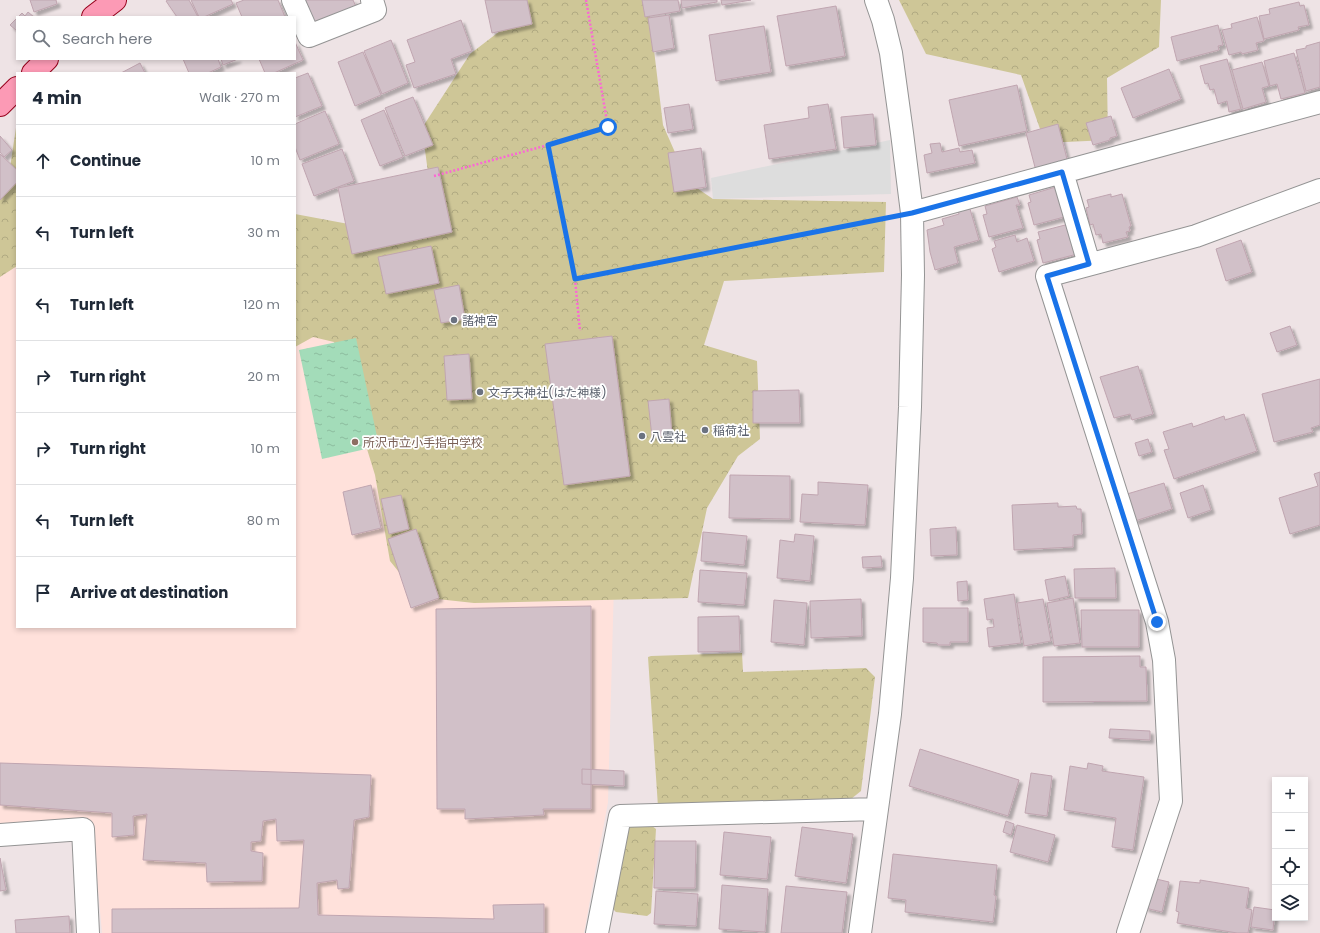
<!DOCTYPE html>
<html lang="en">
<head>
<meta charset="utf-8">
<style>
  :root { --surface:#fff; --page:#f6f6f7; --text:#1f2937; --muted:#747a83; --line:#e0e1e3 }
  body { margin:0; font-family:Poppins,"Noto Sans JP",sans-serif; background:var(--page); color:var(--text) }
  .controls { position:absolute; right:12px; bottom:12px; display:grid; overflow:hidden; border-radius:0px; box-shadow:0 2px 6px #0003 }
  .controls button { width:36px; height:36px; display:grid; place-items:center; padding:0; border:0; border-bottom:1px solid var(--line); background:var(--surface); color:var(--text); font:20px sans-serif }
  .stop { position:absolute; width:12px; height:12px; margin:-9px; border:3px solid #1a73e8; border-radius:50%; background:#fff }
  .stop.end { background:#1a73e8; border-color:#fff; box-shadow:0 1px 4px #0008 }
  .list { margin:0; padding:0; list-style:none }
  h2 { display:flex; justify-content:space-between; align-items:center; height:52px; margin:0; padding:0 16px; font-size:17px }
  h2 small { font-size:13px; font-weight:400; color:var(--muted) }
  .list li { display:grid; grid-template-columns:26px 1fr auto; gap:12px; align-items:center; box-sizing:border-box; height:72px; padding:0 16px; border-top:1px solid var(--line) }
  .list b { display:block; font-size:15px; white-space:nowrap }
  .list em { font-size:13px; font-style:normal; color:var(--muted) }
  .icon { flex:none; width:22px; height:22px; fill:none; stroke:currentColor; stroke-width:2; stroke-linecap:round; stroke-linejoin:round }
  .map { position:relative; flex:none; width:1320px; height:933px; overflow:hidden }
  .search { position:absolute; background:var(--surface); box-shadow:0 2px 6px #0003; left:16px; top:16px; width:280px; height:44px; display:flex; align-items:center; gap:10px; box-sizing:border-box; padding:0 14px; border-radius:0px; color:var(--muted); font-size:15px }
  .panel { position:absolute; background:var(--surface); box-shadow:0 2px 6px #0003; left:16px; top:72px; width:280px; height:556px; border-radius:0px }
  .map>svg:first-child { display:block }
</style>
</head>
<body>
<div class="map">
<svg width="1320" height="933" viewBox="0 0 1320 933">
  <defs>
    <pattern id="forest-crowns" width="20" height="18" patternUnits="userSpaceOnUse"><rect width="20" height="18" fill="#cec697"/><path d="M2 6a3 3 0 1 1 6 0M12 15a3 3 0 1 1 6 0" fill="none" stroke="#b0aa82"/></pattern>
    <pattern id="water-ripples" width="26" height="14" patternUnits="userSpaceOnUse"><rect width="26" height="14" fill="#a3dcb9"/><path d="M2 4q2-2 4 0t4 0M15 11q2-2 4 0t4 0" fill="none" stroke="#8cbc9f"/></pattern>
    <filter id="shadow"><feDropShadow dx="3.5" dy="3.5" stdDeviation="1" flood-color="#0004"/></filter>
  </defs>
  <rect width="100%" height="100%" fill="#eee3e5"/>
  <path fill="#ffe1db" d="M17 183V627H295V301L614 584 608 802 584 933H102L92 822 0 823V199Z"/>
  <path fill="url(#forest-crowns)" d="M516 0H648L663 125 688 182 713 199 886 202 884 272 724 281 704 345 757 361 760 439 738 456 707 508 688 598 474 603 419 597 390 561 375 475 334 342 313 337 295 347V214L386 231 432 202 422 128 470 54 518 17Z
    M899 0H1161L1159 47 1107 78 1108 140 1045 143 1021 75 926 54Z
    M17 121V266L0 277V189L8 181Z
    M742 653 743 672 866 668 875 677 861 791 851 799 658 807 648 657 651 656Z
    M630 826H652L656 829 651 913 647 916 616 912 612 908 627 828Z"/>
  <path fill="#ddd" d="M890 140 891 194 713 199 711 178Z"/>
  <path fill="url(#water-ripples)" d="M356 338 379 446 322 459 299 350Z"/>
  <path fill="#d1c0c8" stroke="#c0a5b0" filter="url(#shadow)" d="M30 0H56L57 4 34 12Z
    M168 0H189L198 17H177L166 1Z
    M191 0H231L233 4 204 17H199Z
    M244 0H278L285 17H242L236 3Z
    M302 0H353L357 9 313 27Z
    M485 0H527L532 24 492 33Z
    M642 0H678L680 11 645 17Z
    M681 0H717V2L682 8Z
    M721 0H751L722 5Z
    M1299 2 1300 6 1304 5 1309 25 1298 27 1299 30 1264 39 1259 16 1270 14 1269 9Z
    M836 6 845 56 786 66 777 16Z
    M28 12 34 17H18L22 13 25 16Z
    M669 15 674 48 653 52 648 18Z
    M1257 17 1264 41 1256 43 1258 50 1242 54 1241 52 1229 55 1222 30 1232 28 1231 24Z
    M17 18V31L10 25Z
    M461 20 472 51 451 59 456 74 414 88 406 65 415 62 407 40Z
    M1218 25 1223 45 1218 46 1219 50 1177 61 1171 37Z
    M764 26 771 72 716 81 709 35Z
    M391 40 408 83 382 94 364 51Z
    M295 42 303 60 274 73H265L259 59H295Z
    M1320 42V87L1306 91 1296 50 1306 48V46Z
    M363 52 381 95 355 106 338 62Z
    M1294 53 1305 93 1281 99 1277 84 1270 86 1264 61Z
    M183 59H218L221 67 208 73H189Z
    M221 59H238L223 65Z
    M1227 59 1241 109 1229 112 1227 101 1218 104 1214 89 1210 90 1208 83 1205 84 1200 66Z
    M1262 62 1269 86 1262 88 1266 102 1243 109 1232 70Z
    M140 63 145 73H121Z
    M1169 69 1181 99 1133 118 1121 88Z
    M308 73 322 106 295 117V78Z
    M1017 85 1027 131 959 146 949 100Z
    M413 97 433 145 405 156 385 108Z
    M689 104 693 129 668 133 664 108Z
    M828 104 836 149 769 159 764 125 809 118 808 107Z
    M384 110 403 157 380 166 361 120Z
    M325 111 339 144 300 160 295 147V124Z
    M873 114 876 145 844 148 841 117Z
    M1111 116 1117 136 1110 138V140L1093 145 1086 123Z
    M1058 124 1068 163 1036 171 1026 133Z
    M0 136 12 150 4 157 0 152Z
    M940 143 942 152 959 148 960 152 972 150 975 163 927 173 924 155 932 153 930 144Z
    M701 148 706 187 674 192 668 153Z
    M342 149 354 181 314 196 302 164Z
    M0 154 17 170V182L0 200Z
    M438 167 452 232 352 254 338 188Z
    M1059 186 1068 216 1034 225 1028 203 1031 202 1029 195Z
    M1111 194V197L1122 194 1131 226 1129 227 1130 231 1126 232 1128 237 1103 243 1101 234 1096 235 1093 224 1090 225 1086 208 1089 207 1087 200Z
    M1017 197 1020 205H1016L1023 228 989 237 983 215 987 214 985 206Z
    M970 209 979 240 954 247 958 263 935 270 930 252 927 230 944 225 942 219 959 214 958 211Z
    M1069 224 1081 253 1043 263 1037 240 1040 239 1038 232Z
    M1015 235 1017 242 1027 238 1034 261 999 272 992 249 996 247 994 241Z
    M1241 240 1252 272 1226 281 1216 249Z
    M431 246 439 283 386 294 378 257Z
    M459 285 465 319 441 323 434 290Z
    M1290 326 1297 345 1277 352 1270 333Z
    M612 336 630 476 564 485 545 344Z
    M469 354 472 399 447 400 444 356Z
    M1138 366 1153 414 1132 420 1130 414 1114 418 1100 377Z
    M1320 379V425L1311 428 1313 432 1274 442 1262 394Z
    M799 390 800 423H753V391Z
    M669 399 672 435 652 437 648 401Z
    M1244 414 1257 451 1174 479 1164 450 1169 449 1163 432 1192 423 1193 427 1224 416 1225 420Z
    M1148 439 1152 452 1139 456 1135 443Z
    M1320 472V525L1290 534 1279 498 1318 486 1314 474Z
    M730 475 790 476V519L729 518Z
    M818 482 868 485 865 525 800 522 802 494 818 495Z
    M1164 483 1172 509 1135 521 1127 494Z
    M371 485 381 528 352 535 343 492Z
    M1203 485 1211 510 1188 518 1180 493Z
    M401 495 409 529 389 534 381 499Z
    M1058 503V507L1076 506 1077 509H1081L1082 534 1073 535V547L1014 550 1012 505Z
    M956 527 957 555 931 556 930 529Z
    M416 529 439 598 411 608 388 539Z
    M703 532 747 536 744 565 701 561Z
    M795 534 814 536 810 581 777 578 780 540 794 542Z
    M881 556 882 567 863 568 862 557Z
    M1115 568 1116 598H1075L1074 569Z
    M700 570 747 573 744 605 698 602Z
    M1065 576 1069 596 1049 601 1045 580Z
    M967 581 968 600 958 601 957 582Z
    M1014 594 1021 643 989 647 987 628 994 627 993 619 987 620 984 599Z
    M1073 598 1080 643 1054 646 1047 603Z
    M861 599 862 636 811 638 810 601Z
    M1043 599 1051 641 1024 646 1017 603Z
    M774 600 807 603 804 645 771 642Z
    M591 606V809H543L544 815 465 819V809H437L436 609Z
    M923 608H968V642H950V645H938L937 643 923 642Z
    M1081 610H1139V647H1082Z
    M739 616 740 651 698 652V617Z
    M1140 656V667H1146L1147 701 1043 702V657Z
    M1110 729 1150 731V740L1109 738Z
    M920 749 1019 780 1008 816 909 786Z
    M0 763 371 775 369 817 354 820 349 888 338 889 337 880 317 883 318 915 494 919 493 905 544 904V933H112V909L299 908 304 840 277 841 276 819 263 821 261 841 251 842V851L263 853 262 881 207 882 206 863 143 860 147 814 133 816 134 835 112 837V813L0 805Z
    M1088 763 1103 766 1102 771 1144 777 1133 850 1112 847 1116 818 1064 810 1070 766 1087 769Z
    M582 769 624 771V786L582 784Z
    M1031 773 1052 776 1047 816 1025 813Z
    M1006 821 1014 824 1011 835 1003 832Z
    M1017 825 1055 835 1048 862 1010 852Z
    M802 827 853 834 846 883 795 876Z
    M724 832 771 837 767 879 720 875Z
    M655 841H696L695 888H654Z
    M893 854 997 865 994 895 996 896 993 922 905 912 906 900 888 898Z
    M0 858 6 890 0 891Z
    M1152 878 1169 882 1162 912 1145 908Z
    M1200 880 1249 888 1246 908 1252 910 1248 933H1237L1177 923 1179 912 1176 911 1180 881 1200 883Z
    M722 885 768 889 765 932 719 929Z
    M786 886 847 892 842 933H781Z
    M656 891 698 894 696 926 654 924Z
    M1254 907 1275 910 1273 930 1251 927Z
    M69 916 70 933H16L15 920Z"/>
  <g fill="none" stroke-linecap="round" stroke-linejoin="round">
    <g stroke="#949494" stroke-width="24">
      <path id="minor" d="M293 0 309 36 375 10 372 0
        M1062 172 1089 264
        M912 213 1320 102
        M0 835 83 829 88 933
        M597 933 620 816 877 809
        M860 933 890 714 902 578 910 407 913 275 912 213 902 133 891 53 883 20 876 0
        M1128 933 1171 801 1164 660 1157 622 1047 276 1196 236 1320 190"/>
    </g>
    <g stroke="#96001b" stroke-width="24">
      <path id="major" d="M93 17 115 0
        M33 73 47 59
        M0 105 17 88"/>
    </g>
    <path stroke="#fa68d4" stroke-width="2.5" stroke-dasharray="2 2" stroke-linecap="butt" d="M586 0 608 127 548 145 575 279 886 218
      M434 176 548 145
      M575 279 580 331"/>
    <use href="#minor" stroke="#fff" stroke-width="22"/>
    <use href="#major" stroke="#fc9ab5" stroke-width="22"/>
  </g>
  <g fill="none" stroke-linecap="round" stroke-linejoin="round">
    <path stroke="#1a73e8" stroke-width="5" d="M608 127 548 145 575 279 912 213 1062 172 1089 264 1047 276 1157 622"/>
  </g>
  <g fill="#6b7280" stroke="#fff" stroke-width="1.5">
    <circle cx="454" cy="320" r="4"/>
    <circle cx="480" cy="392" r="4"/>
    <circle cx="705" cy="430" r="4"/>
    <circle cx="642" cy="436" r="4"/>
  </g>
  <circle fill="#8d6e63" stroke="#fff" stroke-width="1.5" cx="355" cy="442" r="4"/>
  <g text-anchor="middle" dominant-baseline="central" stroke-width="3.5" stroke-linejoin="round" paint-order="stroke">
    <g font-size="12" fill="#5b616d" stroke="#fff" text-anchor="start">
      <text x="462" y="320">諸神宮</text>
      <text x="488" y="392">文子天神社(はた神様)</text>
      <text x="713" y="430">稲荷社</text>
      <text x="650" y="436">八雲社</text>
    </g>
    <g font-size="12" fill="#785e54" stroke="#fff" text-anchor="start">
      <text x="363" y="442">所沢市立小手指中学校</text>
    </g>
  </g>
</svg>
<div class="controls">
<button>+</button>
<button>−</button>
<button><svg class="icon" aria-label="locate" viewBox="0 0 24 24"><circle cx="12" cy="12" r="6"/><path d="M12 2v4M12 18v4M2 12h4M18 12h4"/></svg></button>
<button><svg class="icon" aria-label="layers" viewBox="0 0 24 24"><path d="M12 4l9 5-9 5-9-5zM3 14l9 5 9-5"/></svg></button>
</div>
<div class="stop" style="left:608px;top:127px"></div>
<div class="stop end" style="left:1157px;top:622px"></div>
<div class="search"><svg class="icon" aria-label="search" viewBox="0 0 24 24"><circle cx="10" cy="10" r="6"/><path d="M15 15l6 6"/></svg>Search here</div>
<section class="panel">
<h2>4 min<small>Walk · 270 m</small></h2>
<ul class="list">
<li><svg class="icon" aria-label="ahead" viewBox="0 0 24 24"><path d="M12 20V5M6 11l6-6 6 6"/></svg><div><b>Continue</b></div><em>10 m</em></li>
<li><svg class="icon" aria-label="left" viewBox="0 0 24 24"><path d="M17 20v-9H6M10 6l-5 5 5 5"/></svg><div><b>Turn left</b></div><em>30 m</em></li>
<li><svg class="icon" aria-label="left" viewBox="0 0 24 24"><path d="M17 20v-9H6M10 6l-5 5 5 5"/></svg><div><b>Turn left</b></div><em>120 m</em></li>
<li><svg class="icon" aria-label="right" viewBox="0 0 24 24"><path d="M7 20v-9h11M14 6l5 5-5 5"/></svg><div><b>Turn right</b></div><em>20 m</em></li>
<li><svg class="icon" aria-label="right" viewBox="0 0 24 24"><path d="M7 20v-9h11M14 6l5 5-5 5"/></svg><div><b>Turn right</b></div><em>10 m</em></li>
<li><svg class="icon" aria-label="left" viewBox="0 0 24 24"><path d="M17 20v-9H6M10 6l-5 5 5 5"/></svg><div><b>Turn left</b></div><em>80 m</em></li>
<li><svg class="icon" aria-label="arrive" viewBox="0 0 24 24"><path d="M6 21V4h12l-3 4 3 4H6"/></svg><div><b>Arrive at destination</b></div></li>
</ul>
</section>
</div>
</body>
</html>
